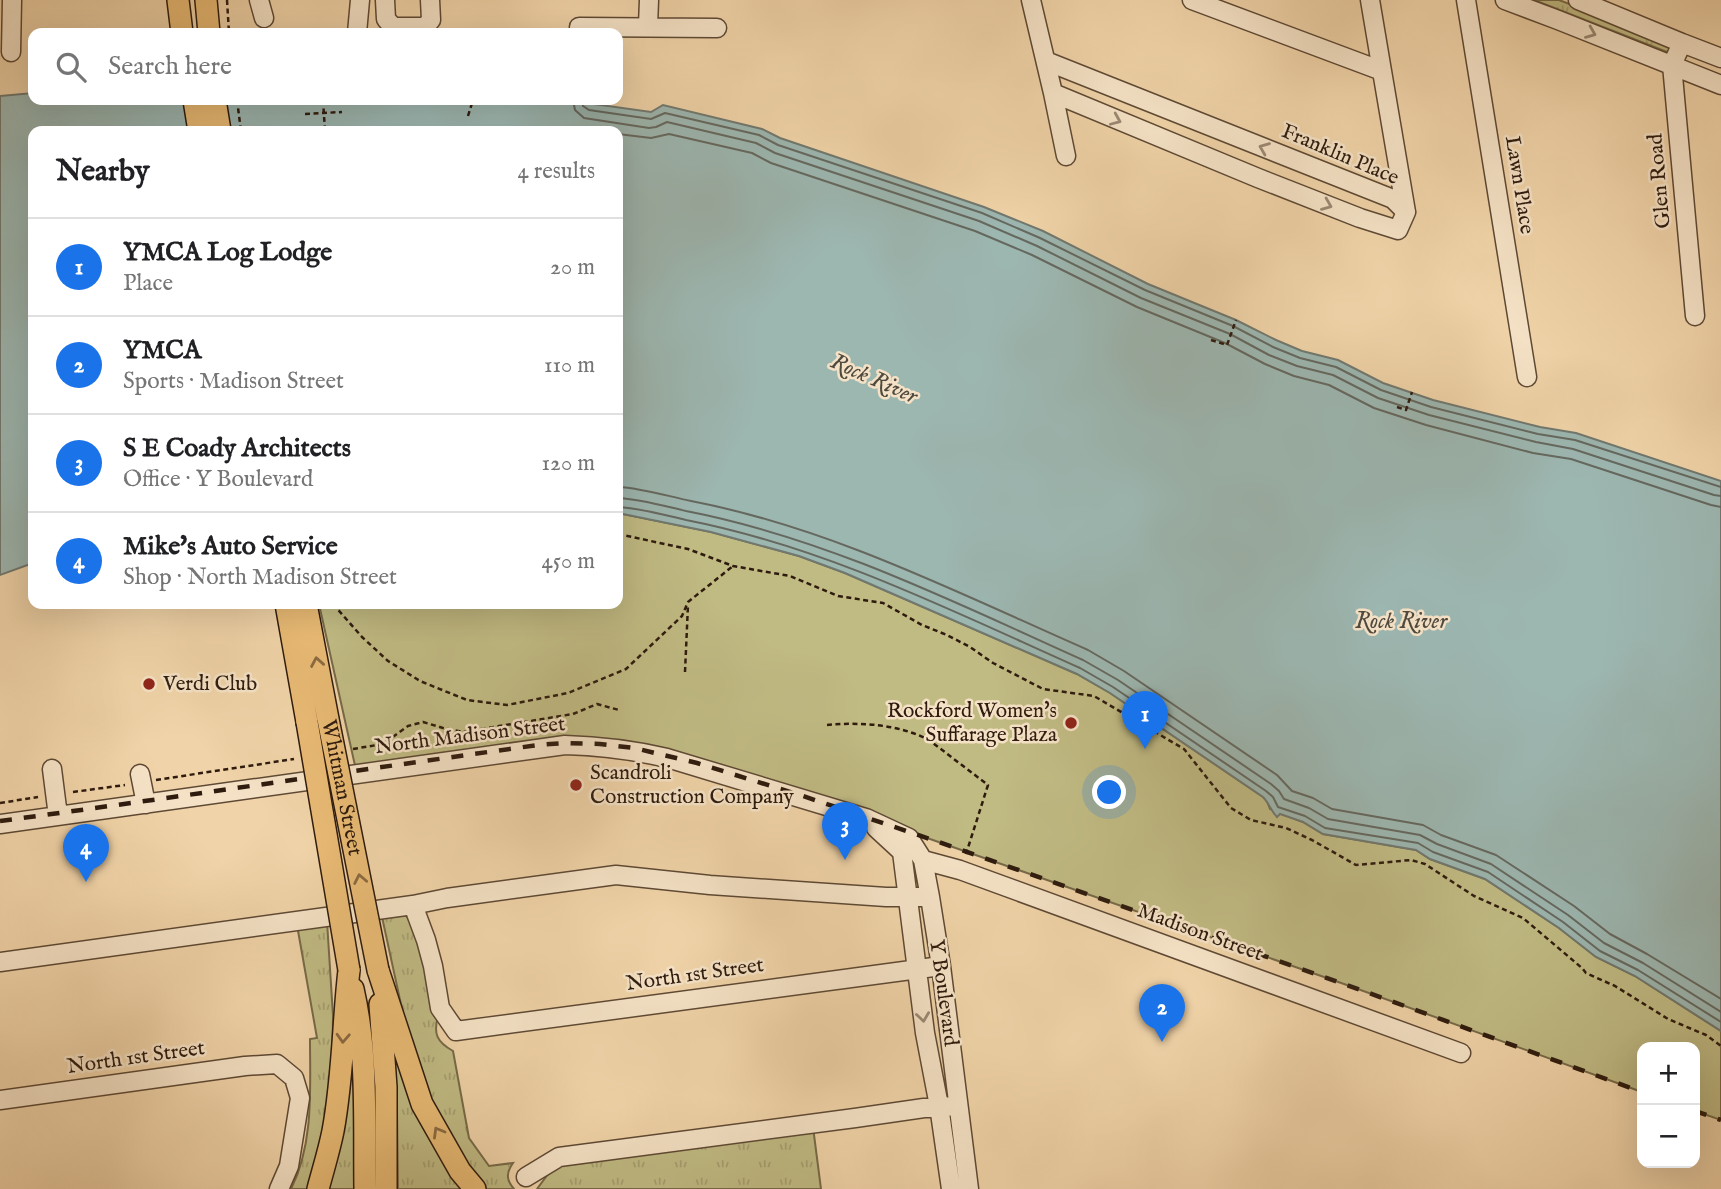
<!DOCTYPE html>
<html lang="en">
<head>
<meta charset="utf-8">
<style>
  :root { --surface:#fff; --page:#f2f2f2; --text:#202124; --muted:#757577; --line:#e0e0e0; --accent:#1a73e8 }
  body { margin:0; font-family:"IM FELL English",serif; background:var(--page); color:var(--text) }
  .controls { position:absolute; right:21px; bottom:21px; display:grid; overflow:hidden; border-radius:14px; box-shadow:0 7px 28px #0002 }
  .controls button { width:63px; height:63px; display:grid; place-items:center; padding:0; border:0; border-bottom:2px solid var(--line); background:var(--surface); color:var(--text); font:35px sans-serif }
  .you { position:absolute; left:1110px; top:793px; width:24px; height:24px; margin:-18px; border:5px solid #fff; border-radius:50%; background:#1a73e8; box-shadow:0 0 0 10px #1a73e833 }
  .badge { display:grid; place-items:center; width:46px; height:46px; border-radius:50%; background:var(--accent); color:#fff; font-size:23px; font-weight:700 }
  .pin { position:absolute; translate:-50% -58px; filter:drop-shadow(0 2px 4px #0008) }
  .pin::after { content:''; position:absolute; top:37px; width:24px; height:21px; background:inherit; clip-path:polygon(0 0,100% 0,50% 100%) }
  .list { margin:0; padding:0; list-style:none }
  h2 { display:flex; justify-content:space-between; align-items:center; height:91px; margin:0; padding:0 28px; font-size:30px }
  h2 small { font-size:23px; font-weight:400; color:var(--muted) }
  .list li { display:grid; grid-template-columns:46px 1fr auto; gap:21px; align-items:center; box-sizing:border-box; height:98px; padding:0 28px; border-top:2px solid var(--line) }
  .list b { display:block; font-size:26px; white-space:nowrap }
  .list p { margin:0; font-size:23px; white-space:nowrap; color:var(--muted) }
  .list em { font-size:23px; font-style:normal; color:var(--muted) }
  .icon { flex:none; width:38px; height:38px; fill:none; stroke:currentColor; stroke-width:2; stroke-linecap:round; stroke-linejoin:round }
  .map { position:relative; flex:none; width:1721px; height:1189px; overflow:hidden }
  .search { position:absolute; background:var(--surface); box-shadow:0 7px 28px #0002; left:28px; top:28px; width:595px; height:77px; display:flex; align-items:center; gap:18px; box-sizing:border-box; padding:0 24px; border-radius:14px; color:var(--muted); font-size:26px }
  .panel { position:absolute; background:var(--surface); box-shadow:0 7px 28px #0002; left:28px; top:126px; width:595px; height:483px; border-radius:14px }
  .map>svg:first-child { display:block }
</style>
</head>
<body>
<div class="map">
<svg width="1721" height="1189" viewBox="0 0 1721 1189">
  <defs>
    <pattern id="grass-tufts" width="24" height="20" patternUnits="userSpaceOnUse" patternTransform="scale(1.75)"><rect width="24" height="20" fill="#c0ba83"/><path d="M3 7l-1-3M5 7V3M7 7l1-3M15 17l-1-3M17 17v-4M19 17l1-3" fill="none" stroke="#a59f70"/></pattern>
  </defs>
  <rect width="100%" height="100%" fill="#f0d3a8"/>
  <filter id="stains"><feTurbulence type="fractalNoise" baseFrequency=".00286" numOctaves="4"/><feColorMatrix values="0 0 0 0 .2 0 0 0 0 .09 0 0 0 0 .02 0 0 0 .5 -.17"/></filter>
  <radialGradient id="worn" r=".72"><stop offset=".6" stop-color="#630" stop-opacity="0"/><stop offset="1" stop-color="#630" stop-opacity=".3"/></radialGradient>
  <path fill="url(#grass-tufts)" stroke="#776a48" stroke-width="2" d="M1534 0H1559L1669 42 1672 45 1670 51 1667 52Z
    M398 914 405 915 412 921 438 1016C433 1034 437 1042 453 1051L469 1138 489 1166 513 1163C506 1173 506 1180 514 1189H486L476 1178 433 1109 407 1032 382 917Z
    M327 921 333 1016 332 1091 309 1189H291C314 1143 310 1089 310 1039L317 1038 297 925Z
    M393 1034 463 1189H398L397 1109Z
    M351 1055 359 1117 358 1189H327Z
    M813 1127 821 1189H537L554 1166Z"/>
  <path fill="#c0ba83" stroke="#776a48" stroke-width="2" d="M618 513 711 532 799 556 845 573 1077 674 1110 693 1263 797 1267 801 1270 809 1303 822 1323 834 1416 850 1430 859 1485 879 1559 928 1596 957 1635 976 1721 1031V1120L1695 1111V1047H1642V1092L1344 984 930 839 634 748 356 770 319 604H618Z"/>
  <path fill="#9cb6b0" stroke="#70786f" stroke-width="2" d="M33 93V100H565L651 112 663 105 762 129 780 138 984 207 1043 231 1148 284 1236 320 1276 340 1302 351 1338 360 1383 383 1433 400 1540 427 1576 433 1721 481V1031L1635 976 1596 957 1559 928 1485 879 1430 859 1416 850 1323 834 1303 822 1280 814 1277 817C1271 811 1269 803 1263 797L1110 693 1077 674 845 573 799 556 711 532 618 513V131H33V563L0 575V96Z"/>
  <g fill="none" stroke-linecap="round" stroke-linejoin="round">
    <path stroke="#65685f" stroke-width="2" d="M573 100 575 110 584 118 649 128 656 127 667 122 756 143 775 153 979 221 1037 246 1141 298 1230 334 1269 355 1297 366 1333 375 1378 398 1429 415 1536 442 1573 449 1714 495 1721 496
      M582 100 583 106 589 110 651 119 665 113 759 135 778 145 982 213 1040 238 1145 290 1233 326 1273 347 1300 358 1336 367 1381 390 1431 407 1538 434 1575 440 1721 487
      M618 134 651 138 669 134 752 153 771 163 975 231 1032 255 1137 307 1225 343 1265 364 1294 376 1329 385 1374 408 1426 425 1533 453 1571 459 1711 505 1721 507
      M618 487C642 488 667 496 691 501 831 528 958 593 1088 650L1124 671 1277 775 1292 791 1313 798 1332 809 1423 825 1441 835 1496 855 1574 906 1610 934 1647 954 1721 999
      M618 498C640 499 664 506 686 511 826 538 954 602 1083 660L1118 680 1271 784 1279 791 1284 799 1309 808 1328 819 1420 835 1437 844 1491 864 1568 915 1604 943 1643 963 1721 1012
      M618 507C640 508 664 515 686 520 825 547 952 611 1080 668L1113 687 1266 791 1273 797 1278 807 1305 816 1325 828 1418 843 1433 852 1488 872 1563 922 1600 951 1638 970 1721 1022"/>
    <g stroke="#5e4934" stroke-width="21">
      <path id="minor" d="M259 0 264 18
        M385 0 386 19 393 27H425L431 20 430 0
        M1031 0 1053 93 1066 156
        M1192 0 1382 71 1406 212
        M1370 0 1382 71
        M1466 0 1527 377
        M1505 0 1558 20 1721 85
        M1578 0 1682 43 1721 58
        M648 26 649 0
        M579 27 717 28
        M357 33 360 0
        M1682 43 1672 65 1695 316
        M11 52 12 0
        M1046 61 1393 199 1406 212 1398 230 1360 218 1258 178 1053 93
        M52 769 58 816
        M140 774 146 804
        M0 824 565 745C600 746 633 750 667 758L866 818 909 838 923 860 930 897 941 966 969 1189
        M876 828 902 852 925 1033 939 1106 951 1189
        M923 860 960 870 1461 1053
        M413 905 426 940 433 966 440 1008 456 1031 941 966
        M0 962 413 905 447 898 616 875 710 885 886 897H930
        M0 1100 245 1066 277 1064 294 1078 300 1098 289 1166 279 1189
        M526 1177 559 1157 855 1118 924 1108 957 1106"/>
    </g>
    <g stroke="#2e1b0e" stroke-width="24">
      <path id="major" d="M178 0 182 33
        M206 0 209 33
        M194 100 199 131
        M215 100 220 131
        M286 604 307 722
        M306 604 328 719
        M378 970 422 1104 460 1171 475 1189
        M353 989C368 1054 364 1123 365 1189
        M380 1004 386 1087V1189
        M318 1189C323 1170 329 1151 333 1131 343 1078 343 1023 349 970"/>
    </g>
    <path stroke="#2e1b0e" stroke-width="2.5" stroke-dasharray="5 3.5" stroke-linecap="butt" d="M227 0 229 33
      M237 100 241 131
      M323 100 325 131
      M305 114 342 112
      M468 116 473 100
      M327 131 343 130
      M1211 340 1227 345 1236 320
      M1397 407 1406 410 1412 392
      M618 534 688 549 733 566 790 576 838 596 883 603 922 625 947 635 970 647 993 663 1043 689 1094 696 1184 749 1231 808 1251 820 1286 828 1312 840 1356 865 1411 860 1425 864 1474 896 1523 918 1582 968 1586 973 1615 986 1668 1019 1706 1035 1721 1046
      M333 604 362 637 388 661 420 681 467 700 507 705 568 693 626 669 682 616 688 602 733 566
      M685 672 688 605
      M827 725C861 722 898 724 929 740L988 785 966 854
      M353 749 383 744 408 726 423 722 443 728 463 732 573 714 597 704 619 710
      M156 780 294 759
      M73 792 125 785
      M0 803 38 797"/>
    <use href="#minor" stroke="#f5e2c6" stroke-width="18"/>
    <use href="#major" stroke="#e8ba74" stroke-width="21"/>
    <path stroke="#2e1b0e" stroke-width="4.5" stroke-dasharray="12 12" stroke-linecap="butt" d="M0 821C179 797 358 770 538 745L564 743 600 744 634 748 697 763 800 795 930 839 1344 984 1642 1092
      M1695 1111 1721 1120"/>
    <g stroke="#2e1b0e" stroke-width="24" stroke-linecap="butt">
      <g id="major-bridge">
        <path id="s1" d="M328 719 378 970"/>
        <path d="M307 722 349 970"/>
      </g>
    </g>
    <use href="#major-bridge" stroke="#e8ba74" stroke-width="21"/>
  </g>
  <defs><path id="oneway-chevron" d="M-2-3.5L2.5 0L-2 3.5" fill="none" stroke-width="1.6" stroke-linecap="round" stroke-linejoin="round" transform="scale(1.75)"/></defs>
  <g stroke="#9b8873">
    <use href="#oneway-chevron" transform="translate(1591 33) rotate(22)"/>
    <use href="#oneway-chevron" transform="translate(1116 120) rotate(23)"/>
    <use href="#oneway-chevron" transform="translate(1264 148) rotate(-158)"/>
    <use href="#oneway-chevron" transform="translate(1327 205) rotate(22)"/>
    <use href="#oneway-chevron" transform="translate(923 1017) rotate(82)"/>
  </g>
  <g stroke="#8b6a41">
    <use href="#oneway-chevron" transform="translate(317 662) rotate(-100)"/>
    <use href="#oneway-chevron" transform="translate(360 879) rotate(-101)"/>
    <use href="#oneway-chevron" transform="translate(343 1038) rotate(93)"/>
    <use href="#oneway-chevron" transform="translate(438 1132) rotate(-120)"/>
  </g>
  <g fill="#8f2418" stroke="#f5e2c6" stroke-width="2.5">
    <circle cx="149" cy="684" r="7"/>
    <circle cx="1071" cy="723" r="7"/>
    <circle cx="576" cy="785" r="7"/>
  </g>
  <g text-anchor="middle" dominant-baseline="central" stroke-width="5" stroke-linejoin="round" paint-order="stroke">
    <g font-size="21" fill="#2e1b0e" stroke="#f5e2c6">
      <text transform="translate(1340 155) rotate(23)">Franklin Place</text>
      <text transform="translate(1660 181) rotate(-95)">Glen Road</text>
      <text transform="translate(1519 185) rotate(81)">Lawn Place</text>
      <text transform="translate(470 736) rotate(-7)">North Madison Street</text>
      <text stroke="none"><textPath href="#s1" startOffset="70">Whitman Street</textPath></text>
      <text transform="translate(1200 933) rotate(20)">Madison Street</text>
      <text transform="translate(695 975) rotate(-8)">North 1st Street</text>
      <text transform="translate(943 993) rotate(82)">Y Boulevard</text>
      <text transform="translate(136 1058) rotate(-8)">North 1st Street</text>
    </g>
    <g font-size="21" fill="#2e1b0e" stroke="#f5e2c6" text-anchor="start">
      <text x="163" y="684">Verdi Club</text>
      <text x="1057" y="711" text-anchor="end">Rockford Women's<tspan x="1057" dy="24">Suffarage Plaza</tspan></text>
      <text x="590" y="773">Scandroli<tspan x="590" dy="24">Construction Company</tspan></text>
    </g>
    <g font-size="23" font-style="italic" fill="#4f4a3f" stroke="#f5e2c6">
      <text transform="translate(874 379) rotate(24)">Rock River</text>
      <text x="1401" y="621">Rock River</text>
    </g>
  </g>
  <rect width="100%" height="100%" filter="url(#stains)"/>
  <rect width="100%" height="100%" fill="url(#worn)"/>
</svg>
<div class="controls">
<button>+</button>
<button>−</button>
</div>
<div class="you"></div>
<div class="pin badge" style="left:1145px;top:749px">1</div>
<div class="pin badge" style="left:1162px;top:1042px">2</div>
<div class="pin badge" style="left:845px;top:860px">3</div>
<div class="pin badge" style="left:86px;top:882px">4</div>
<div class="search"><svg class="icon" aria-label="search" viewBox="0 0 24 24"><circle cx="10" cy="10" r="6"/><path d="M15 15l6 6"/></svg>Search here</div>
<section class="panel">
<h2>Nearby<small>4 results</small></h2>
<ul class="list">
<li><span class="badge">1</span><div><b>YMCA Log Lodge</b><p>Place</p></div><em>20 m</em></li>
<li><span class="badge">2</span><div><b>YMCA</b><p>Sports · Madison Street</p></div><em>110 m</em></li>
<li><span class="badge">3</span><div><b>S E Coady Architects</b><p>Office · Y Boulevard</p></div><em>120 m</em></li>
<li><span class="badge">4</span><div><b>Mike's Auto Service</b><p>Shop · North Madison Street</p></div><em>450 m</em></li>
</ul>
</section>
</div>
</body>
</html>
